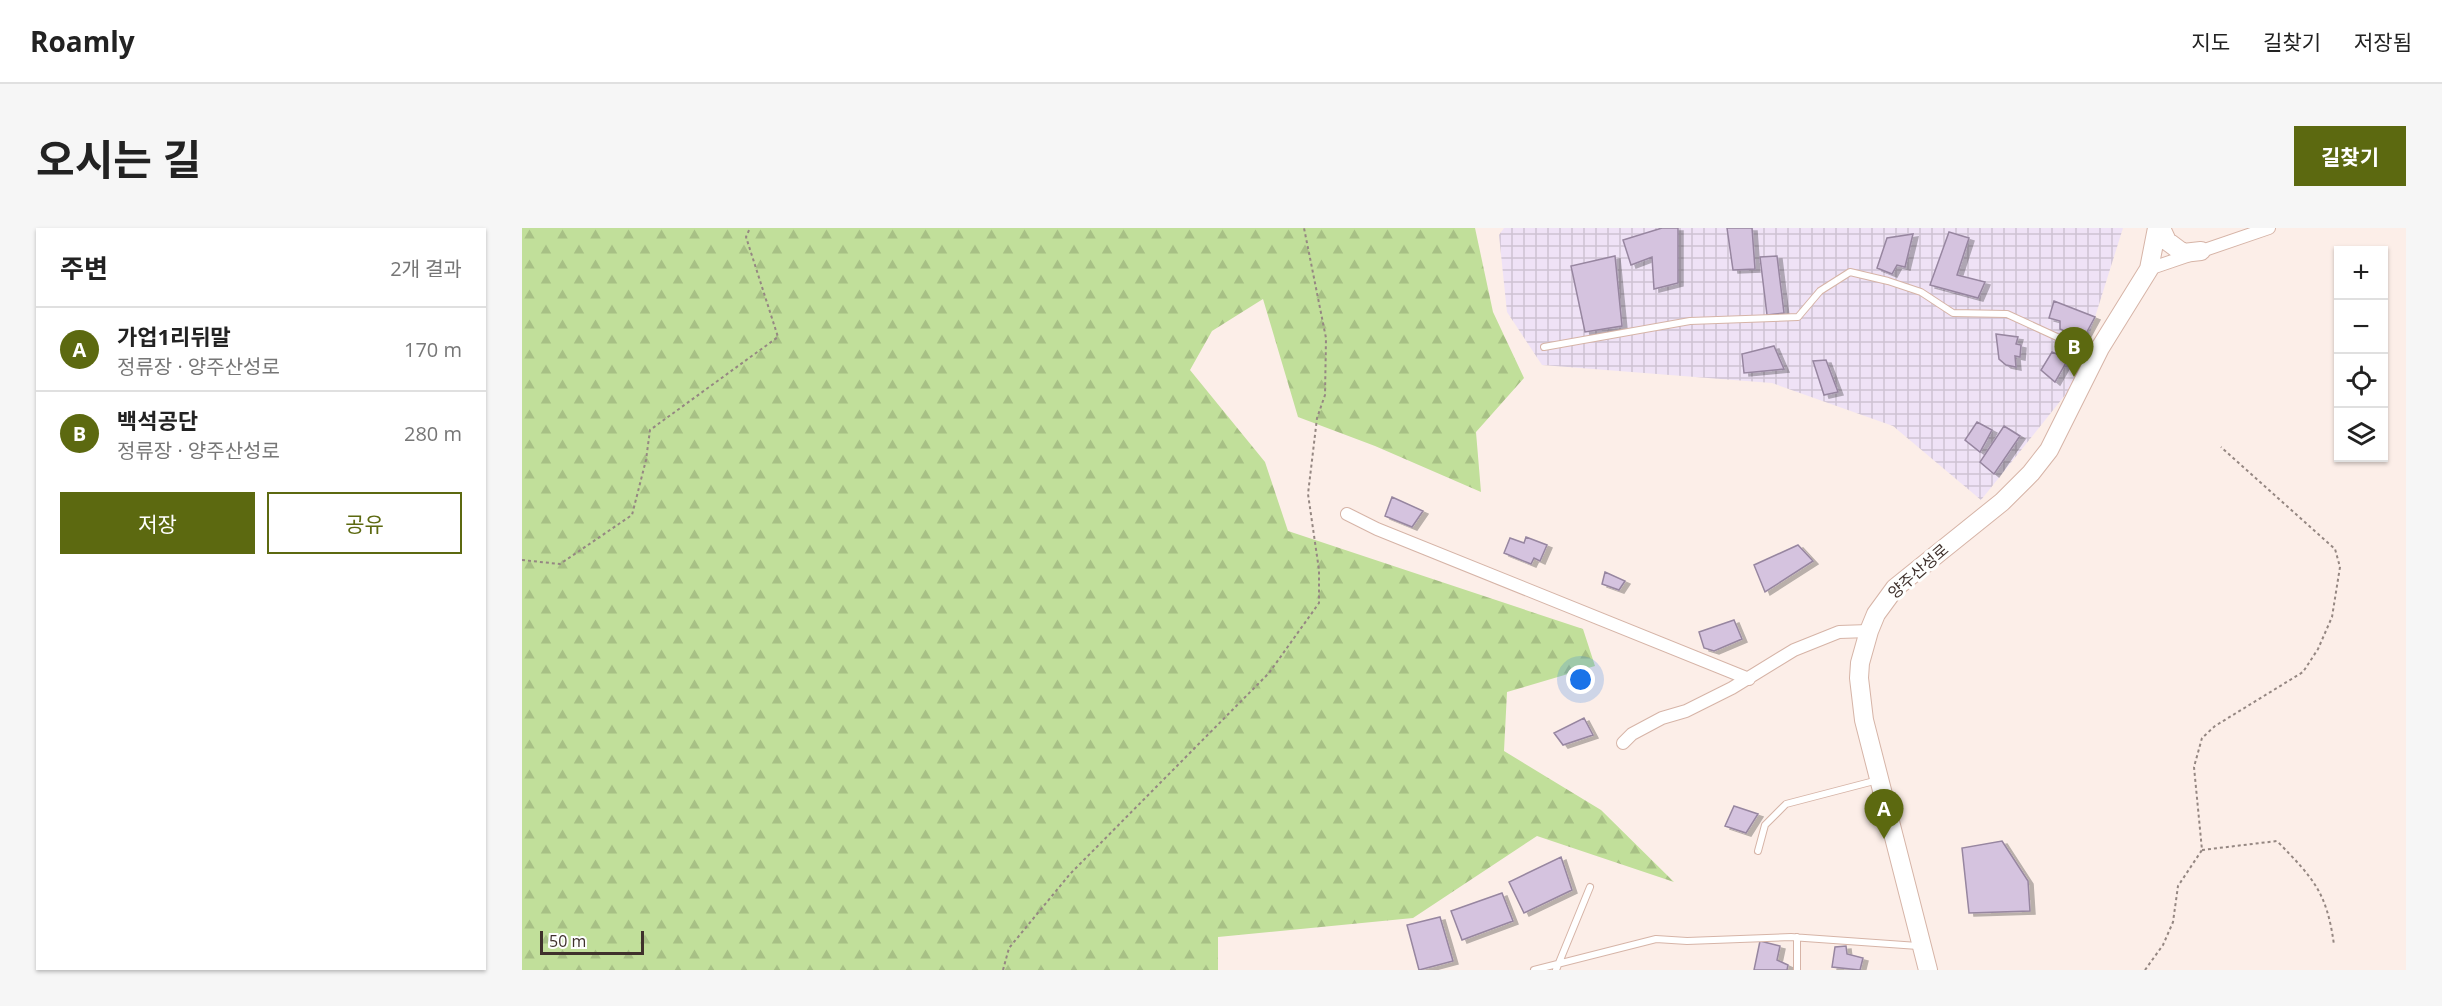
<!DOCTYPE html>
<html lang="ko">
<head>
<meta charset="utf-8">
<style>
  :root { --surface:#fff; --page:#f6f6f6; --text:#222; --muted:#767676; --line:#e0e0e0; --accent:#5c6910 }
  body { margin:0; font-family:"Open Sans","Noto Sans KR",sans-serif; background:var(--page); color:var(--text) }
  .controls { position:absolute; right:18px; top:18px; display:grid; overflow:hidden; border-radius:0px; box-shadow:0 2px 4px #0004 }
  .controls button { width:54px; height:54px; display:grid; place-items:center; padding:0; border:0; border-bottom:2px solid var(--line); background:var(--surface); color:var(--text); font:30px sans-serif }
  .scale { position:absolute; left:18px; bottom:15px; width:104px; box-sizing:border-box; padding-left:6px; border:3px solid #3f312c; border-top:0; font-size:16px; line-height:21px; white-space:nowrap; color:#3f312c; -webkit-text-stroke:4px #fefffe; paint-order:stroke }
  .you { position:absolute; left:1059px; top:452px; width:21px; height:21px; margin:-15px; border:4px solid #fff; border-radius:50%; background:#1a73e8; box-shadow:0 0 0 9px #1a73e833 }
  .badge { display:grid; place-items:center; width:39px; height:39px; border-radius:50%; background:var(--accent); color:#fff; font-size:20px; font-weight:700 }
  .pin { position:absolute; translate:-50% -50px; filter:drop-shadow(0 2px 3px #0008) }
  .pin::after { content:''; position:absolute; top:32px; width:21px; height:18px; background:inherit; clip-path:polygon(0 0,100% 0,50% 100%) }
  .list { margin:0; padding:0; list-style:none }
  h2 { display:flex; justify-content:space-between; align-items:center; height:78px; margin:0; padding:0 24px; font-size:26px }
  h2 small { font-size:20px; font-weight:400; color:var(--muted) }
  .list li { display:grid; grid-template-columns:39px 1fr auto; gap:18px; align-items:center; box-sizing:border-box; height:84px; padding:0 24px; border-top:2px solid var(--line) }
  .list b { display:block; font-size:22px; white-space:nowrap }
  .list p { margin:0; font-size:20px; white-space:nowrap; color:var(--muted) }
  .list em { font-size:20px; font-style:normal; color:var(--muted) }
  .actions { display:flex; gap:12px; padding:18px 24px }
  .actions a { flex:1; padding:14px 0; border:2px solid var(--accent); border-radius:0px; text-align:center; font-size:21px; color:var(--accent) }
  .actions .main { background:var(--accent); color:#fff }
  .icon { flex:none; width:33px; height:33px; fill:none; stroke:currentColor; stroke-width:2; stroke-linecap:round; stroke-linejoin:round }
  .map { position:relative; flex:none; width:1884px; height:742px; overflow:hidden; border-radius:0px }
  header { display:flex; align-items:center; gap:36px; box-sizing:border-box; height:84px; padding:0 30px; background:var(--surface); border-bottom:2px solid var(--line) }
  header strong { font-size:28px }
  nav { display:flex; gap:33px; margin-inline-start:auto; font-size:21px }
  .intro { display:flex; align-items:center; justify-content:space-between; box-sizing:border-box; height:144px; padding:0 36px }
  h1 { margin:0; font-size:42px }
  .button { padding:15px 27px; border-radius:0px; background:var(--accent); color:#fff; font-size:21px; font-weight:700 }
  main { display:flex; gap:36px; padding:0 36px }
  aside { flex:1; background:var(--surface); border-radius:0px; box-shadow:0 2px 4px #0004 }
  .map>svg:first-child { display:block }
</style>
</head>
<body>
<header>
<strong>Roamly</strong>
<nav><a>지도</a><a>길찾기</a><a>저장됨</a></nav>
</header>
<div class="intro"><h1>오시는 길</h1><a class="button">길찾기</a></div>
<main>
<aside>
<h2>주변<small>2개 결과</small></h2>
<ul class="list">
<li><span class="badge">A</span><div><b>가업1리뒤말</b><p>정류장 · 양주산성로</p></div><em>170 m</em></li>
<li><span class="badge">B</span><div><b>백석공단</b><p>정류장 · 양주산성로</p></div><em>280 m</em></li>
</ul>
<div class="actions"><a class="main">저장</a><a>공유</a></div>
</aside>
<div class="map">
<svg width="1884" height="742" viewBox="0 0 1884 742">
  <defs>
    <pattern id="industrial-grid" width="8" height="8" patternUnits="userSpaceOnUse" patternTransform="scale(1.5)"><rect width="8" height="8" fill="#efe2f6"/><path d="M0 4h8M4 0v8" fill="none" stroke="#cec2d3"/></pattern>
    <pattern id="forest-firs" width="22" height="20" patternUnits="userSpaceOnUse" patternTransform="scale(1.5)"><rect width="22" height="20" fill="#c1df9a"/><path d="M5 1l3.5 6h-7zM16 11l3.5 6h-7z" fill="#a7c085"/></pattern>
    <filter id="shadow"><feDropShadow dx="5" dy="3" stdDeviation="0" flood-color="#0004"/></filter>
  </defs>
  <rect width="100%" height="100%" fill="#fceee8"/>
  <path fill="url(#industrial-grid)" d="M982 0H1601L1552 156 1459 272 1371 198 1250 155 1020 137 985 84 977 7Z"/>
  <path fill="url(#forest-firs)" d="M0 0H953L971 84 1002 150 954 204 959 264 853 218 776 189 741 71 690 103 668 142 743 234 766 303 1061 401 1073 438 985 464 982 523 1079 582 1152 654 1015 608 891 690 696 709V742H0Z"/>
  <path fill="#d5c3df" stroke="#9786a0" stroke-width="1.5" filter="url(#shadow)" d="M1140 0H1156V55L1132 61 1130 29 1109 37 1101 12Z
    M1205 0H1230L1233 41 1211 42Z
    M1427 4 1447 10 1435 47 1463 54 1456 70 1408 57Z
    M1391 6 1383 39 1375 37 1370 46 1355 40 1365 10Z
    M1093 28 1100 98 1063 104 1049 38Z
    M1255 28 1262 85 1245 87 1238 29Z
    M1532 73 1573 89 1561 111 1538 101V93L1527 90Z
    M1474 106 1496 109 1494 116 1499 117 1498 129 1493 128 1494 139 1484 137 1477 131Z
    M1252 118 1262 141 1222 145 1220 126Z
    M1530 124 1546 131 1533 154 1519 142Z
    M1304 132 1316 164 1302 167 1291 133Z
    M1455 194 1470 202 1458 224 1443 212Z
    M1482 198 1498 208 1472 246 1458 234Z
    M870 269 901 283 890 299 863 288Z
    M1004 309 1025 317 1018 333 1012 330 1009 336 982 325 988 310 1002 315Z
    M1276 317 1291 333 1243 364 1232 337Z
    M1083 344 1103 353 1097 362 1080 356Z
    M1212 392 1220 411 1192 423 1182 420 1177 404Z
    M1062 490 1071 507 1041 517 1032 505Z
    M1212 578 1236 586 1224 605 1203 598Z
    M1480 613 1506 653 1508 683 1447 685 1440 620Z
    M1039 629 1050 662 1002 685 987 654Z
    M980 665 991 693 940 712 929 683Z
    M918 689 931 733 897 742 885 697Z
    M1238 713 1258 718 1255 732 1266 737 1265 742H1232Z
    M1324 718 1325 726 1341 730 1338 742 1310 739 1313 719Z"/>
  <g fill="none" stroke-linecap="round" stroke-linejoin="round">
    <g stroke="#d6b4a7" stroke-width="8">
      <path id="lane" d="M1022 119 1168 93 1276 89 1298 63 1328 44 1366 53 1399 64 1431 85 1485 86 1572 126
        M1236 623 1243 597 1264 576 1356 552
        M1012 742 1134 711 1165 713 1269 709 1396 718
        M1034 742 1068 659
        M1275 742V709"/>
    </g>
    <g stroke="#d6b4a7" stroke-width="14">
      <path id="street" d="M1627 41 1747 0
        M825 286 855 301 1227 451
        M1101 515 1110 506 1140 490 1164 483 1210 460 1272 422 1317 404 1347 403"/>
    </g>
    <g stroke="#d6b4a7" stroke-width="20">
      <path id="secondary" d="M1639 0 1645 13 1661 25 1679 23
        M1406 742 1342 492 1337 450 1338 435 1347 403 1354 386 1373 360 1480 274 1509 245 1527 222 1578 120 1627 41 1635 0"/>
    </g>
    <path stroke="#958782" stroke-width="2" stroke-dasharray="3 3" stroke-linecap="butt" d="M0 332 38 336 110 287 124 232 128 202 256 109 224 9 228 0
      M1680 622 1755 613C1791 650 1805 664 1812 717
      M481 742 487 720 548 646 747 445 797 375V342L786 266 795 190 803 167 804 110 782 0
      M1623 742 1641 717 1651 694 1656 658 1680 622 1672 539 1680 510 1693 498 1781 444 1796 421 1810 389 1818 339 1813 321 1699 219"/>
    <use href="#lane" stroke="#fff" stroke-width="6"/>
    <use href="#street" stroke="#fff" stroke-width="12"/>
    <use href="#secondary" stroke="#fff" stroke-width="18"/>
  </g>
  <g text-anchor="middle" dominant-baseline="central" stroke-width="6" stroke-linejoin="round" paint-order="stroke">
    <g font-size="16" fill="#3f312c" stroke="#fefffe">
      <text transform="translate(1396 343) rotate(-41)">양주산성로</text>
    </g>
  </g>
</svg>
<div class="controls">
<button>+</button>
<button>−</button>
<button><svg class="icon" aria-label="locate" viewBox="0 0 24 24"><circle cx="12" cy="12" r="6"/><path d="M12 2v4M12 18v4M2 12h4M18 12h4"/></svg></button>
<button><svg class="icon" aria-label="layers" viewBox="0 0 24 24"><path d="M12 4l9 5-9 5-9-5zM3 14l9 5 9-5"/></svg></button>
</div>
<div class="scale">50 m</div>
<div class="you"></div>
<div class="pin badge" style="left:1362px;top:611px">A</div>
<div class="pin badge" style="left:1552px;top:149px">B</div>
</div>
</main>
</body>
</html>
